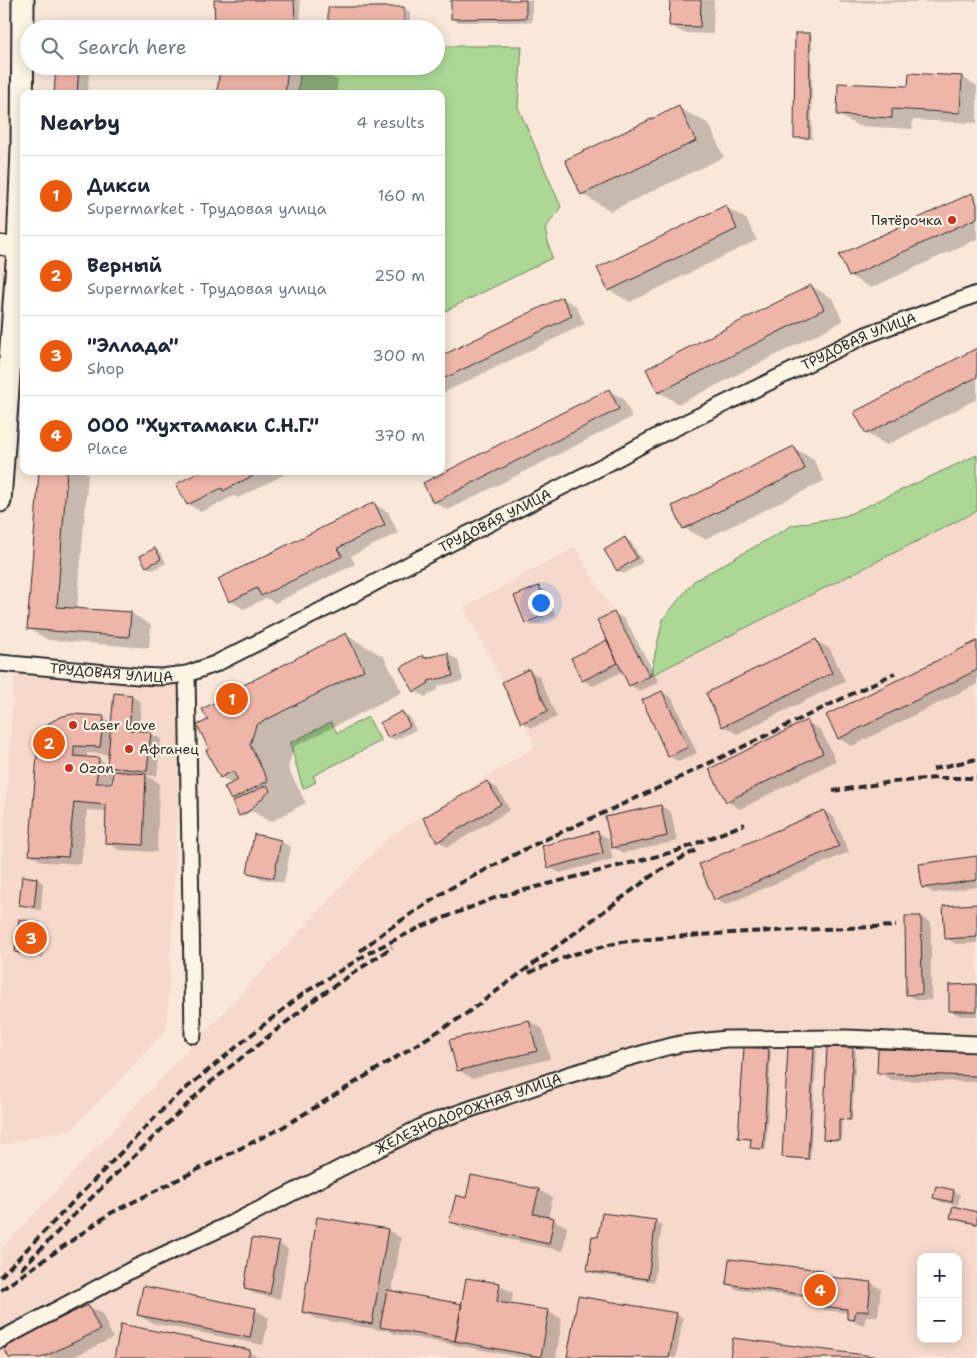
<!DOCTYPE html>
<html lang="en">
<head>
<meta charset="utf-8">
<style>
  :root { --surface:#fff; --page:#f6f6f7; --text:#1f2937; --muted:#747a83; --line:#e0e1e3; --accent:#ea580c }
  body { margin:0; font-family:"Shantell Sans",sans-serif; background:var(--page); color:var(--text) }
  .controls { position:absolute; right:15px; bottom:15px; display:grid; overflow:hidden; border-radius:10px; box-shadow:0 2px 12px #0003 }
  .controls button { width:45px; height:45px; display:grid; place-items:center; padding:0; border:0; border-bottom:1px solid var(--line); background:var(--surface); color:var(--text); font:25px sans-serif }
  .you { position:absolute; left:540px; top:602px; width:18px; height:18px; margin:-12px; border:4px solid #fff; border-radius:50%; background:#1a73e8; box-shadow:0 0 0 8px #1a73e833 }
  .badge { display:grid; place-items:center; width:32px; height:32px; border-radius:50%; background:var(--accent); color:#fff; font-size:16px; font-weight:700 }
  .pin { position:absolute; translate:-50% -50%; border:2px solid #fff; box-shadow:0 1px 5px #0006 }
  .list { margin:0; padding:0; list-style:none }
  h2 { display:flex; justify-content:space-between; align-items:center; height:65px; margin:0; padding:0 20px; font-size:21px }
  h2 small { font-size:16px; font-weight:400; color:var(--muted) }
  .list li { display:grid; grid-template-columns:32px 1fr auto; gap:15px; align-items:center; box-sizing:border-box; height:80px; padding:0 20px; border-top:1px solid var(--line) }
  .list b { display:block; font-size:19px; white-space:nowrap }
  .list p { margin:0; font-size:16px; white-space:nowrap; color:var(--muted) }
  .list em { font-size:16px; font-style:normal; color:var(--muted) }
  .icon { flex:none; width:28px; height:28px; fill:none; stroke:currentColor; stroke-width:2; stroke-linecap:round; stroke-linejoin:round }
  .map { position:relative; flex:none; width:977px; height:1358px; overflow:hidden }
  .search { position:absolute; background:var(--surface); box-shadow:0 2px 12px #0003; left:20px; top:20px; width:425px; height:55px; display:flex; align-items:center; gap:12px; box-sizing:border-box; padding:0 18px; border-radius:28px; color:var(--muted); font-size:19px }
  .panel { position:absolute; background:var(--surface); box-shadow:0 2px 12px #0003; left:20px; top:90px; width:425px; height:385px; border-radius:10px }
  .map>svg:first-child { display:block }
</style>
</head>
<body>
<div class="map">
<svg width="977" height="1358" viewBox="0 0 977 1358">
  <rect width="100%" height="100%" fill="#f9e8d9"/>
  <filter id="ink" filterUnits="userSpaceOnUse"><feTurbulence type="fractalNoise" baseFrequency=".02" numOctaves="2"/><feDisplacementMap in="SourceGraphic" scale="10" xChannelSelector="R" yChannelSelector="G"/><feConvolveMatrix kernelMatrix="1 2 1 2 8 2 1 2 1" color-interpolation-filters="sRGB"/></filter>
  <g filter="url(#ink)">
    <path fill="#f6d9cb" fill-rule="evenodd" d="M977 511V1358H0V1256L2 1248 387 838 536 746 464 607 575 547 650 676ZM921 1257H958V1339H921Z
      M15 669 184 681 167 1030 72 1129 0 1145V880Z"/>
    <path fill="#acd795" stroke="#6c8160" d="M436 46H522L518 107 561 207 545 229 552 258 441 313V94H298L301 66H436Z
      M977 455V511L650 676 663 619 694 581 793 525 845 516Z
      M368 717 381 741 313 776 316 782 303 789 290 743 331 722 337 733Z"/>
    <path fill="#0003" fill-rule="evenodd" d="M215 0H300L301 24 223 27 216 24Z
      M452 0H532V22H458L452 18Z
      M671 0H714L713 34 684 33 670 25Z
      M837 0H977V1L842 3Z
      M404 8 410 12V29H330Z
      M810 34 812 36V139L798 138 795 137Z
      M57 66H82L89 70 88 94H56Z
      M221 66H313L338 81 336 94H218Z
      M962 77 977 86V123L913 120 912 129 858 126 838 115 909 88Z
      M679 108 709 124 724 157 611 211 582 194Z
      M972 194 977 197V239L871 288 850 276Z
      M726 207 746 219 757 240 630 302 609 290Z
      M811 286 832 298 843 321 679 404 659 392Z
      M562 298 576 306 585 324 441 394V357Z
      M977 350V399L887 445 867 434 856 413Z
      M609 391 623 398 632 417 448 510 434 502Z
      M794 448 814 460 824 481 705 539 684 528Z
      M40 471H83L88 474 77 609 131 613 151 625 149 648 48 640 28 628Z
      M205 471H291L238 498 234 496 201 512 188 504Z
      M374 504 388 512 398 533 351 556 355 564 275 603 266 598 244 609 230 601Z
      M625 539 631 542 643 562 624 574 617 570Z
      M155 550 161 553 166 563 153 570 147 567Z
      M539 587 546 591 556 616 532 626 526 622Z
      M614 613 625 619 659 682 640 691 630 685 623 671 593 686 583 680 609 641Z
      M346 635 384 657 402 692 294 747 288 768 306 803 270 822 252 811 242 817 240 815 236 802 232 800V784L221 777 207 751Z
      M816 641 830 649 845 681 737 734 723 726Z
      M977 642V684L852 746 838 738Z
      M448 654 458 660 463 681 438 686V689L425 697 415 691 423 656 426 658Z
      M529 671 539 676 557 717 532 728 522 722Z
      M662 692 672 698 697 753 679 762 669 756Z
      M131 696 141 702 139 732 150 733 161 739 157 776 145 775 159 783 157 852 119 850 106 842 107 811 87 810 81 864 44 862 30 855 39 743 103 718 112 723ZM87 753 110 754 109 765 98 759 87 758ZM112 768 120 773 113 785H110Z
      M402 713 409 716 416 730 395 740 389 737Z
      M807 722 821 730 836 761 740 809 727 801Z
      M487 783 497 788 510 810 448 847 438 841Z
      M661 806 671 812 677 841 623 853 613 847Z
      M824 811 834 817 849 852 725 905 715 899Z
      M597 832 608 838 613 859 560 873 549 867Z
      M280 841 291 847 284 883 258 878 248 872Z
      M977 857V887L934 893 923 887Z
      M37 879 43 883 41 910 27 908 20 904Z
      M977 905V943L956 944 946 938Z
      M921 917 931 923V1000H917L907 994Z
      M40 924 46 928 43 958 23 955 16 952Z
      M977 985V1016H961L950 1011Z
      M529 1021 543 1029 550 1059 472 1078 458 1070Z
      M814 1049 817 1051 810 1160 786 1158 783 1156Z
      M853 1049 856 1051 852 1121 842 1120 841 1140H827L824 1138Z
      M769 1050 771 1051 766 1150 754 1149 752 1148V1140L739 1138Z
      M977 1053V1082L892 1080 878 1072Z
      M472 1177 539 1190 553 1198 548 1217 567 1227 563 1251 464 1230 451 1222 467 1200Z
      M937 1188 954 1191 960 1195 958 1205 941 1202 935 1198Z
      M977 1213V1225L958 1221 952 1217Z
      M656 1222 662 1225 654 1282 595 1274 589 1270 599 1239Z
      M388 1230 401 1238 392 1292 463 1305 499 1285 513 1293 511 1306 549 1312 562 1319 556 1358H525L395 1334 386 1329V1331L317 1319 303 1311Z
      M278 1243 288 1249 280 1299 255 1294 245 1289Z
      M821 1271 832 1277V1279L871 1283 881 1289 878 1316H866L864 1325 858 1324 848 1318V1313L824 1310 814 1304 815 1299 738 1290 728 1284Z
      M88 1306 102 1314 113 1338 71 1358H10Z
      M255 1310 269 1318 263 1345 152 1323 138 1315Z
      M676 1314 683 1318 676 1358H572L569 1356Z
      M249 1352 260 1358H115Z"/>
    <path fill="#efb5a9" stroke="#2b2b2b" d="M214 0H294L295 21 215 24Z
      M451 0H526V18L451 19Z
      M670 0H701L700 27 669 26Z
      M328 7H404V29H328Z
      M795 33H810L809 138H794Z
      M56 66H79L77 94H54Z
      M220 66H288L285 94H217Z
      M909 73 962 76 960 113 892 109V118L837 115 838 83 908 86Z
      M679 106 696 141 581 195 565 160Z
      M972 193 977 204V218L849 277 839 255Z
      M726 205 737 229 608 291 597 268Z
      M811 285 824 309 658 393 646 369Z
      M562 297 572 316 441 380V356Z
      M977 348V377L866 434 854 412Z
      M609 389 619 409 433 503 423 483Z
      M794 446 805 469 683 529 672 506Z
      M39 471H67L57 607 131 612 129 637 27 629Z
      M202 471H262L223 491 222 488 187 505 176 484Z
      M374 502 385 525 338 548 342 556 261 596 257 588 229 602 218 579Z
      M625 537 637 558 617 571 604 550Z
      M155 548 161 559 146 567 140 556Z
      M539 586 550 613 525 623 514 596Z
      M614 612 650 676 629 686 597 620Z
      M346 633 364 670 256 725 250 745 268 781 231 800 224 787 238 780 233 771 220 778 206 750 209 749 197 725 208 720 202 709 225 697 224 695Z
      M816 639 832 673 722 727 706 693Z
      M607 640 618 663 582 681 571 658Z
      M977 641V670L838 739 826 715Z
      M448 653 453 676 428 681 429 683 414 692 400 668 423 655 424 658Z
      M529 669 548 711 521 723 502 682Z
      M662 691 688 747 668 757 642 700Z
      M114 693 132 695 129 730 151 732 147 771 107 767Z
      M402 711 410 726 388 738 380 723Z
      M72 714 104 716 100 747 74 746V756L99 758 96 783H112L113 771 146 774 143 845 105 843 106 805 74 802 68 857 29 855 38 743 42 731 49 723 60 717Z
      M807 720 823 753 726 802 709 769Z
      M487 781 501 804 437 842 423 818Z
      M267 785 270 791 249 811 239 816 232 802Z
      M661 805 667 836 612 848 605 817Z
      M824 810 839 846 714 900 699 864Z
      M598 831 603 853 548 868 542 846Z
      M254 834 281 840 274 878 247 873Z
      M977 856V880L922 888 919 864Z
      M22 876 37 878 34 907 19 905Z
      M977 904V937L945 939 943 906Z
      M905 916H921L922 994 906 995Z
      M19 919 40 923 37 956 15 952Z
      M977 984V1011H949V985Z
      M529 1020 537 1051 457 1071 449 1040Z
      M744 1047 769 1049 763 1149 750 1148 751 1139 738 1138Z
      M788 1047 814 1048 808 1159 782 1157Z
      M827 1047 853 1048 850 1120 839 1119V1140L823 1139Z
      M878 1049 977 1052V1076L877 1073Z
      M471 1175 539 1189 533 1214 554 1218 549 1244 449 1222 456 1195 466 1198Z
      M936 1186 954 1190 952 1202 933 1198Z
      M953 1206 977 1212V1224L950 1218Z
      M602 1213 656 1220 648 1279 587 1271 592 1236 598 1237Z
      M317 1217 388 1229 372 1324 302 1312Z
      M252 1238 279 1242 270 1294 244 1289Z
      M729 1259 822 1270V1276L871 1282 868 1311H856L854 1320 847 1319V1309L813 1305 814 1296 726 1284Z
      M466 1278 500 1283 497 1302 549 1310 541 1357 455 1341Z
      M143 1286 256 1308 250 1338 137 1315Z
      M387 1290 462 1304 455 1341 380 1327Z
      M578 1296 677 1313 669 1358 567 1357Z
      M88 1305 100 1330 41 1358H9L3 1346Z
      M121 1324 250 1350 248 1358H114Z
      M733 1338 888 1358H730Z"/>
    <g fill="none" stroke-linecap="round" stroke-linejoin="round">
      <g stroke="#2b2b2b" stroke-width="19">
        <g id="minor">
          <path id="s1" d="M0 663 138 676 161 677 187 674 215 664 354 594 417 560 603 466 658 436 866 335 977 294"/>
          <path d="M187 674 193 1035"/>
          <path id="s2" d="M0 1340 135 1268 239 1220 427 1124 568 1075 659 1049 680 1044 726 1039 847 1038 977 1044"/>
        </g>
      </g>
      <g stroke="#2b2b2b" stroke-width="22">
        <path id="tertiary" d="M0 245 18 248"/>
      </g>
      <g stroke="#2b2b2b" stroke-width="25">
        <path id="secondary" d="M0 501 18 248 22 148 23 0"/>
      </g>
      <use href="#minor" stroke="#fcf5e5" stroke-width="15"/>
      <use href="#tertiary" stroke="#fcf5e5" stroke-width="19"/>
      <use href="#secondary" stroke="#fcf5e5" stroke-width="21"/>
      <path stroke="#2b2b2b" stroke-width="4" stroke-dasharray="8 4" stroke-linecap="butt" d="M933 769 977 759
        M833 791 892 782 936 778H977
        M360 951 387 930 449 889 531 846 658 788 895 673
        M529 973 570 955 621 942 670 937 748 932 896 926
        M21 1269 79 1210 206 1086 318 997 392 947
        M0 1277 172 1100 251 1035 304 993 372 951 423 926 497 897 677 851 745 824
        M1 1290 111 1213 283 1127 463 1016 657 872 696 850"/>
    </g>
  </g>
  <g fill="#c8321e" stroke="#fcf5e5" stroke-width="2">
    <circle cx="952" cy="220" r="5"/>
    <circle cx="73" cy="725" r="5"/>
    <circle cx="129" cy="749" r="5"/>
    <circle cx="69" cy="768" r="5"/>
  </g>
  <g text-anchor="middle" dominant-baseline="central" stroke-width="4.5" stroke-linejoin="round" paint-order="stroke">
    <g font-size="14" fill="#2b2b2b" stroke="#fcf5e5" text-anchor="start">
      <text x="942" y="220" text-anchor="end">Пятёрочка</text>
      <text x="83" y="725">Laser Love</text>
      <text x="139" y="749">Афганец</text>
      <text x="79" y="768">Ozon</text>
    </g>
    <g font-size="14" fill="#2b2b2b" stroke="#fcf5e5">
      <text stroke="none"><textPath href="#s1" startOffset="938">ТРУДОВАЯ УЛИЦА</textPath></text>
      <text stroke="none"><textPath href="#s1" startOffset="532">ТРУДОВАЯ УЛИЦА</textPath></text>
      <text stroke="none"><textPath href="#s1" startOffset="112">ТРУДОВАЯ УЛИЦА</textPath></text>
      <text stroke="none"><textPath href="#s2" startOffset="521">ЖЕЛЕЗНОДОРОЖНАЯ УЛИЦА</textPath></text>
    </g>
  </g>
</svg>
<div class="controls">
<button>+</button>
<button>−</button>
</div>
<div class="you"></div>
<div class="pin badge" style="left:232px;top:699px">1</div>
<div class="pin badge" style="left:49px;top:743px">2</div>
<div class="pin badge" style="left:31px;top:938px">3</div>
<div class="pin badge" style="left:820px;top:1290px">4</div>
<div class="search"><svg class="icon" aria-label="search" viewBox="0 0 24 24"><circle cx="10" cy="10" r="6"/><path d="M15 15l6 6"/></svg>Search here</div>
<section class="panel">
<h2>Nearby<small>4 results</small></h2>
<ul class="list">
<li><span class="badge">1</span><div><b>Дикси</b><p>Supermarket · Трудовая улица</p></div><em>160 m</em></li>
<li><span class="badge">2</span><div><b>Верный</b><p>Supermarket · Трудовая улица</p></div><em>250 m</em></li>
<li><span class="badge">3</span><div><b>&quot;Эллада&quot;</b><p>Shop</p></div><em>300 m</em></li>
<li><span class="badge">4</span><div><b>ООО &quot;Хухтамаки С.Н.Г.&quot;</b><p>Place</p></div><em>370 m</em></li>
</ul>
</section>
</div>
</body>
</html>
